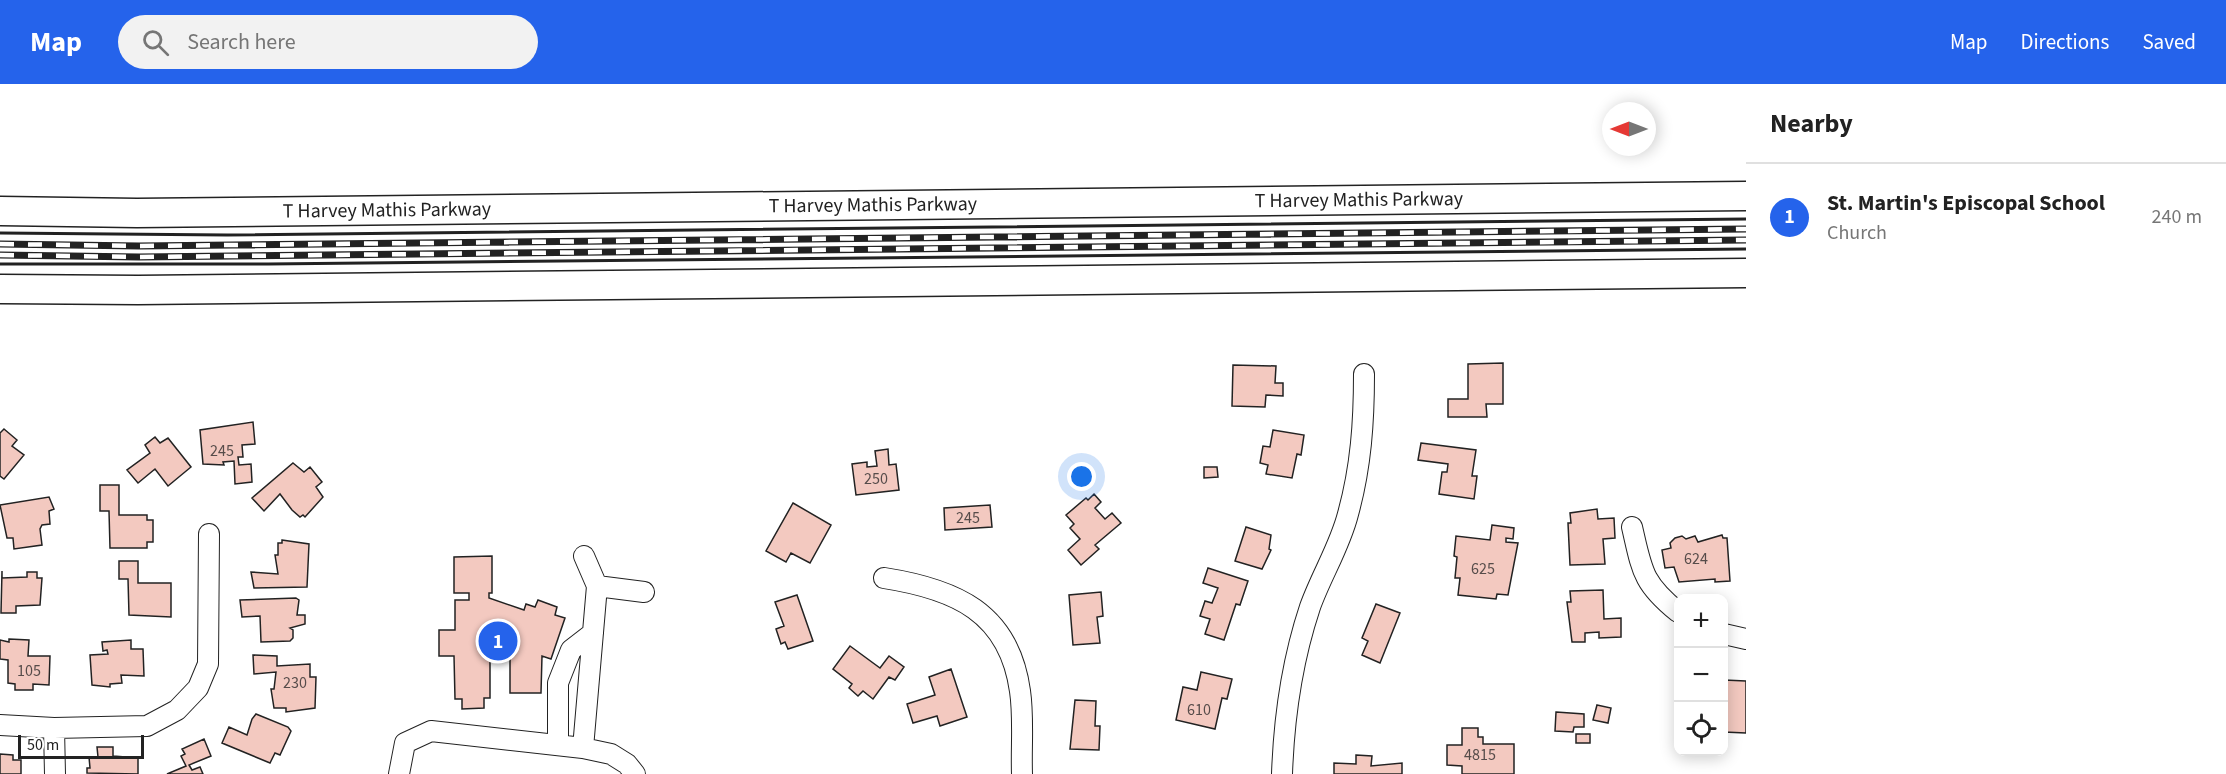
<!DOCTYPE html>
<html lang="en">
<head>
<meta charset="utf-8">
<style>
  :root { --surface:#fff; --page:#f2f2f2; --text:#222; --muted:#767676; --line:#e0e0e0; --accent:#2563eb }
  body { margin:0; font-family:"Source Sans 3",sans-serif; background:var(--page); color:var(--text) }
  .controls { position:absolute; right:18px; bottom:18px; display:grid; overflow:hidden; border-radius:12px; box-shadow:0 3px 15px #0003 }
  .controls button { width:54px; height:54px; display:grid; place-items:center; padding:0; border:0; border-bottom:2px solid var(--line); background:var(--surface); color:var(--text); font:30px sans-serif }
  .compass { position:absolute; left:1602px; top:18px; width:54px; height:54px; border-radius:50%; background:var(--surface); box-shadow:0 3px 15px #0003; rotate:270deg }
  .scale { position:absolute; left:18px; bottom:15px; width:126px; box-sizing:border-box; padding-left:6px; border:3px solid #222; border-top:0; font-size:16px; line-height:21px; white-space:nowrap; color:#222; -webkit-text-stroke:4px #fff; paint-order:stroke }
  .you { position:absolute; left:1082px; top:393px; width:21px; height:21px; margin:-15px; border:4px solid #fff; border-radius:50%; background:#1a73e8; box-shadow:0 0 0 9px #1a73e833 }
  .badge { display:grid; place-items:center; width:39px; height:39px; border-radius:50%; background:var(--accent); color:#fff; font-size:20px; font-weight:700 }
  .pin { position:absolute; translate:-50% -50%; border:3px solid #fff; box-shadow:0 2px 6px #0006 }
  .list { margin:0; padding:0; list-style:none }
  h2 { display:flex; justify-content:space-between; align-items:center; height:78px; margin:0; padding:0 24px; font-size:26px }
  h2 small { font-size:20px; font-weight:400; color:var(--muted) }
  .list li { display:grid; grid-template-columns:39px 1fr auto; gap:18px; align-items:center; box-sizing:border-box; height:108px; padding:0 24px; border-top:2px solid var(--line) }
  .list b { display:block; font-size:22px; white-space:nowrap }
  .list p { margin:0; font-size:20px; white-space:nowrap; color:var(--muted) }
  .list em { font-size:20px; font-style:normal; color:var(--muted) }
  .icon { flex:none; width:33px; height:33px; fill:none; stroke:currentColor; stroke-width:2; stroke-linecap:round; stroke-linejoin:round }
  .map { position:relative; flex:none; width:1746px; height:690px; overflow:hidden }
  header { display:flex; align-items:center; gap:36px; box-sizing:border-box; height:84px; padding:0 30px; background:var(--accent); color:#fff }
  header strong { font-size:28px }
  nav { display:flex; gap:33px; margin-inline-start:auto; font-size:21px }
  .search { width:420px; height:54px; background:var(--page); display:flex; align-items:center; gap:15px; box-sizing:border-box; padding:0 21px; border-radius:33px; color:var(--muted); font-size:22px }
  main { display:flex }
  aside { flex:1; background:var(--surface) }
  .map>svg:first-child { display:block }
</style>
</head>
<body>
<header>
<strong>Map</strong>
<div class="search"><svg class="icon" aria-label="search" viewBox="0 0 24 24"><circle cx="10" cy="10" r="6"/><path d="M15 15l6 6"/></svg>Search here</div>
<nav><a>Map</a><a>Directions</a><a>Saved</a></nav>
</header>
<main>
<div class="map">
<svg width="1746" height="690" viewBox="0 0 1746 690">
  <rect width="100%" height="100%" fill="#fff"/>
  <path fill="#f3c9c0" stroke="#222" stroke-width="1.5" d="M1503 279V320H1486L1487 333H1448V315H1468V280Z
    M1233 281 1276 282 1275 299H1283V312L1266 311 1265 323 1232 322Z
    M253 338 255 360 242 361 243 373H238L239 381 251 380 252 398 235 400 234 377 223 378 224 381 203 380 200 346Z
    M4 345 17 356 12 362 24 371 4 395 0 392V349Z
    M1273 346 1304 351 1301 371 1297 370 1292 394 1266 390 1268 381 1260 379 1263 362 1270 363Z
    M155 353 160 359 168 354 191 383 168 402 155 385 138 399 127 386 150 369 145 361Z
    M1421 359 1476 366 1472 392H1477L1474 415 1439 410 1442 388H1447L1448 380 1418 376Z
    M888 365 889 381 896 380 899 406 856 411 852 380 867 378V383L877 382 875 367Z
    M293 379 304 388 310 383 322 398 316 403 323 413 305 433 303 431 300 433 292 426 280 410 264 427 252 414Z
    M1204 383H1217L1218 393 1204 394Z
    M100 401H119V431H147V436H153V458H147V464H110L109 427H100Z
    M1094 410 1101 418 1095 424 1105 435 1112 429 1121 439 1095 461 1099 465 1081 481 1068 466 1080 455 1070 444 1074 440 1066 431 1086 414 1088 416Z
    M49 413 54 425 49 427 50 440 42 441 40 445 42 461 14 465 13 454H7L0 421Z
    M793 419 831 441 810 479 791 469 786 478 766 467Z
    M990 421 992 443 945 446 944 424Z
    M1597 425 1598 435 1614 434 1615 454 1603 455 1605 480 1570 481 1568 439H1571L1570 429Z
    M1492 441 1514 444 1513 455 1506 454V458L1518 459 1508 511 1497 510 1496 515 1458 511 1460 494H1455L1457 473 1454 472 1456 452 1490 456Z
    M1246 443 1271 451 1269 465 1271 466 1262 485 1235 477Z
    M1722 451 1723 454H1727L1730 497 1715 498V495L1679 498 1674 483 1665 484 1662 466 1671 464 1670 459 1675 454 1682 452 1686 455 1695 452 1698 458Z
    M282 456 309 460 307 503 254 504 251 488 278 490 275 471H278V459H282Z
    M492 472V509H489V514L524 526 526 520 535 523 538 516 557 523 555 531 565 534 551 575 542 572 541 609H510V574L490 567V614H484V624L462 625V615H455L454 572H439V546H455V516H469V509H454V473Z
    M119 477H138V499H171V533L129 531 128 495H119Z
    M1208 484 1248 497 1240 521 1236 520 1224 556 1205 550 1210 535 1200 532 1205 517 1212 519 1218 504 1203 499Z
    M2 487V494L27 493V488H37V494H42L40 521 16 522V529H1Z
    M1603 506 1604 535 1621 534V553L1599 554V548L1585 549V558H1572L1567 518H1571L1570 507Z
    M1101 508 1103 532 1097 533 1100 559 1073 561 1069 511Z
    M797 511 813 557 788 565 785 558 781 560 776 545 784 542 775 518Z
    M296 514 299 516 297 531H305V540L290 544 293 546V554L290 557 261 558 260 532 242 533 240 516Z
    M1376 520 1400 529 1380 579 1362 571 1368 557 1362 554Z
    M9 555 29 556 28 572H50L49 601 33 600V606H15V600L8 599V576L0 575V556L9 558Z
    M131 556V565H143L144 592 121 591 122 599 110 600V603L92 601 90 571 108 570 107 566 103 567 102 558Z
    M850 562 880 584 889 572 904 583 895 596 889 593 873 615 863 607 858 612 849 604 852 600 833 585Z
    M253 571 277 572V582L310 580V593H316L315 624 286 628V624H274L271 605H274L276 588 254 590Z
    M951 585 967 633 940 642 937 632 913 639 907 620 935 611 929 593Z
    M1201 588 1232 595 1227 615 1222 614 1215 645 1176 636 1183 603 1197 606Z
    M1724 596 1746 597V649L1724 648Z
    M1075 616 1096 617 1095 642H1100L1099 666 1070 665Z
    M1597 621 1611 624 1608 639 1593 636Z
    M1556 628 1584 630V643H1574L1573 648 1555 647Z
    M256 630 288 643 291 647 280 671 275 669 270 679 222 659 229 643 247 651 252 635Z
    M1462 644H1478V653H1483V660H1514V690H1462V682L1447 681V661H1462Z
    M1576 650H1590V659H1576Z
    M204 655 211 672 189 681 192 686 200 683 203 690H167L186 682 181 672 185 670 182 665Z
    M97 663H113V672L138 674V690L87 689V684H90L89 673H98Z
    M0 670 13 671V676H21V690H0Z
    M1356 671 1372 672 1371 682 1402 679V690H1334V679L1356 680Z"/>
  <g fill="none" stroke-linecap="round" stroke-linejoin="round">
    <g stroke="#222" stroke-width="22">
      <path id="minor" d="M1632 443C1642 486 1642 499 1678 528
        M884 494C955 505 1009 528 1020 607 1024 634 1021 663 1022 690
        M597 502 644 508
        M1724 550 1746 555
        M0 641 54 644 147 642 177 626 198 604 208 580 209 450
        M54 644 55 690
        M558 661V599L571 566 593 549
        M583 664 597 502 584 472
        M399 690 405 659 431 647 583 664 611 670 627 680 635 690
        M1282 690C1284 633 1292 577 1310 523 1321 492 1340 462 1348 430 1361 383 1364 338 1364 290"/>
    </g>
    <g stroke="#222" stroke-width="31">
      <g id="highway">
        <path id="s1" d="M0 127 137 129 1746 112"/>
        <path d="M0 205 138 206 1746 189"/>
      </g>
    </g>
    <use href="#minor" stroke="#fff" stroke-width="20"/>
    <use href="#highway" stroke="#fff" stroke-width="28"/>
    <g stroke="#222" stroke-width="7">
      <path id="rail" d="M0 160 139 162 1746 145
        M0 171 139 173 1746 156"/>
    </g>
    <use href="#rail" stroke="#fff" stroke-width="4.5" stroke-dasharray="14" stroke-linecap="butt"/>
    <path stroke="#222" stroke-width="3" d="M0 149 227 151 1746 135
      M0 180H268L1746 165"/>
  </g>
  <g text-anchor="middle" dominant-baseline="central" stroke-width="4.5" stroke-linejoin="round" paint-order="stroke">
    <g font-size="16" fill="#564c4a">
      <text x="222" y="367">245</text>
      <text x="876" y="395">250</text>
      <text x="968" y="434">245</text>
      <text x="1696" y="475">624</text>
      <text x="1483" y="485">625</text>
      <text x="29" y="587">105</text>
      <text x="295" y="599">230</text>
      <text x="1199" y="626">610</text>
      <text x="1480" y="671">4815</text>
    </g>
    <g font-size="20" fill="#222" stroke="#fff">
      <text stroke="none"><textPath href="#s1" startOffset="1359">T Harvey Mathis Parkway</textPath></text>
      <text stroke="none"><textPath href="#s1" startOffset="873">T Harvey Mathis Parkway</textPath></text>
      <text stroke="none"><textPath href="#s1" startOffset="387">T Harvey Mathis Parkway</textPath></text>
    </g>
  </g>
</svg>
<div class="controls">
<button>+</button>
<button>−</button>
<button><svg class="icon" aria-label="locate" viewBox="0 0 24 24"><circle cx="12" cy="12" r="6"/><path d="M12 2v4M12 18v4M2 12h4M18 12h4"/></svg></button>
</div>
<svg class="compass" viewBox="-18 -18 36 36"><path d="M0-13l5 13h-10z" fill="#e53935"/><path d="M0 13l5-13h-10z" fill="#767676"/></svg>
<div class="scale">50 m</div>
<div class="you"></div>
<div class="pin badge" style="left:498px;top:557px">1</div>
</div>
<aside>
<h2>Nearby<small></small></h2>
<ul class="list">
<li><span class="badge">1</span><div><b>St. Martin's Episcopal School</b><p>Church</p></div><em>240 m</em></li>
</ul>
</aside>
</main>
</body>
</html>
